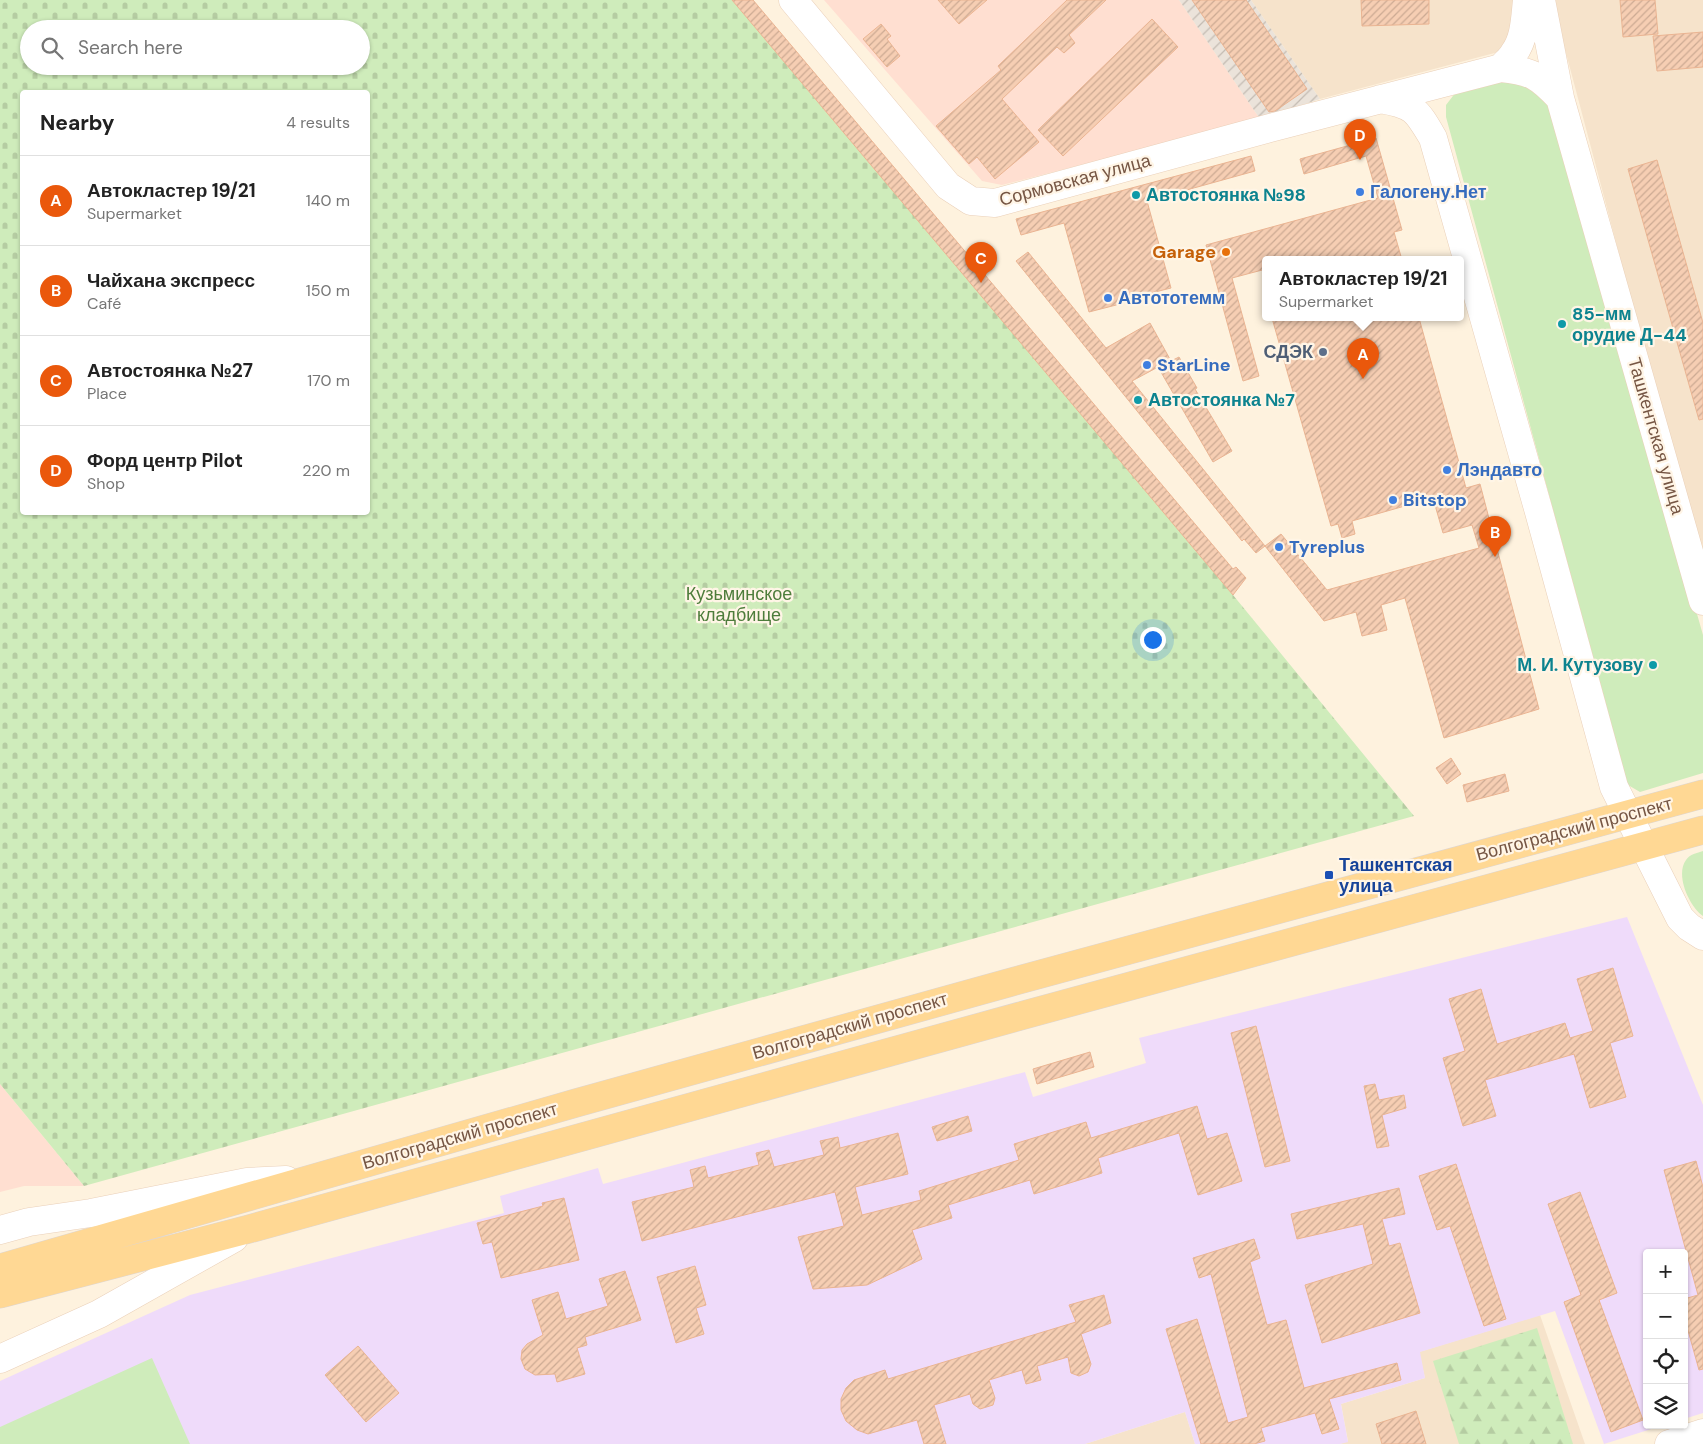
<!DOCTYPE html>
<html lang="en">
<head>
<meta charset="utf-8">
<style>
  :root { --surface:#fff; --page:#f6f6f6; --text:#222; --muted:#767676; --line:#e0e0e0; --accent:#ea580c }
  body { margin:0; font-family:"DM Sans",sans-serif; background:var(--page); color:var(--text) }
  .controls { position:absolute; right:15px; bottom:15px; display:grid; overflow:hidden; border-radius:5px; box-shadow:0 1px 4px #0004 }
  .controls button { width:45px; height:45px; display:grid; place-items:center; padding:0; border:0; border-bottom:1px solid var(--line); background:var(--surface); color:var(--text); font:25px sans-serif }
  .you { position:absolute; left:1152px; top:639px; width:18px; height:18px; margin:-12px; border:4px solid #fff; border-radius:50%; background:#1a73e8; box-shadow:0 0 0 8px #1a73e833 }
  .badge { display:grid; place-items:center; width:32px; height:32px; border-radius:50%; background:var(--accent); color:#fff; font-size:16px; font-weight:700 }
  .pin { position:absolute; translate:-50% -41px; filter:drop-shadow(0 1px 2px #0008) }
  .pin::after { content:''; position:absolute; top:26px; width:18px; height:15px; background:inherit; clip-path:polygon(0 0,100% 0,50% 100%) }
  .popup { position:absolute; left:1262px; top:256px; width:202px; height:65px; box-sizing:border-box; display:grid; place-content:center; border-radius:5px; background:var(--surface); filter:drop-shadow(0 1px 4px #0005); font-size:16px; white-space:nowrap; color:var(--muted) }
  .popup b { font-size:19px; color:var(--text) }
  .popup::after { content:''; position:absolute; left:50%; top:100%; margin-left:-10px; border:10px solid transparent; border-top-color:var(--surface) }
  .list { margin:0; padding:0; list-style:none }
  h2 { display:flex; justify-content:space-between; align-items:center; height:65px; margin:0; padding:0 20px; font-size:21px }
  h2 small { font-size:16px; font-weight:400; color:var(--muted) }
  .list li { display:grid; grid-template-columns:32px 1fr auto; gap:15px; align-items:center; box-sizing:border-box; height:90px; padding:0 20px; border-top:1px solid var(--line) }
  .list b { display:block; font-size:19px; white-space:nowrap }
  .list p { margin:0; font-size:16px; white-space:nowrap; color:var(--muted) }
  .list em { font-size:16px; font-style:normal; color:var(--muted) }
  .icon { flex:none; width:28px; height:28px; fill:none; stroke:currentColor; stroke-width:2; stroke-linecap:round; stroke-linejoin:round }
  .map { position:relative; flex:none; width:1703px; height:1444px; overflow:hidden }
  .search { position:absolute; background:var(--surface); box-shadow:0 1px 4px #0004; left:20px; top:20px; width:350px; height:55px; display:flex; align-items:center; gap:12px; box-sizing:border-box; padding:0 18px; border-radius:28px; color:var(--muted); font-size:19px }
  .panel { position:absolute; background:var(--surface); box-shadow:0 1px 4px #0004; left:20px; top:90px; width:350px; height:425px; border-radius:5px }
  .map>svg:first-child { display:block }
</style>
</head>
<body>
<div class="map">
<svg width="1703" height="1444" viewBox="0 0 1703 1444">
  <defs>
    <pattern id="industrial-furrows" width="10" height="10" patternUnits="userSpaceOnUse" patternTransform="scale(1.25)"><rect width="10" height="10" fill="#ebe3da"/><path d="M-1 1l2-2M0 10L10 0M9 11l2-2" fill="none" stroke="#c3bbb2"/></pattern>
    <pattern id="forest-firs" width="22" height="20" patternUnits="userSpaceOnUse" patternTransform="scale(1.25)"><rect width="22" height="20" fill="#cfecbb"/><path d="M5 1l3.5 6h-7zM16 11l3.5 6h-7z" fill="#b5cca2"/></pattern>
    <pattern id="cemetery-stones" width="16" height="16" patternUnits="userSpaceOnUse" patternTransform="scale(1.25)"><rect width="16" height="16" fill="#cfecbb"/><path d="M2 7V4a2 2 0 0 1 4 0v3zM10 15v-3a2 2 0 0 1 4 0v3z" fill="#b5cca2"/></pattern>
    <pattern id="building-hatch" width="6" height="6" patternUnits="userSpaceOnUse" patternTransform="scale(1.25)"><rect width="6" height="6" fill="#f6ceb3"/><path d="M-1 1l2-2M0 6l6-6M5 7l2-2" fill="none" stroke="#ccaa93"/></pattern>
  </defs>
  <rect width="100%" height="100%" fill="#fef2de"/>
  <path fill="#f6e3cb" d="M1251 0H1518L1506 50 1320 99Z
    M1552 0H1703V571Z
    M1540 1315 1585 1444H1340L1348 1441 1341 1404 1425 1378 1419 1352Z
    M1185 1412 1195 1444H1085Z"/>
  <path fill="#ffdfd1" d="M824 0H1179L1260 119 1002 185 982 181Z
    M0 1084 84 1186H24L0 1192Z"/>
  <path fill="url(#industrial-furrows)" d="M1179 0H1251L1320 99 1260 119Z"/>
  <path fill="#efdbfa" d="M1627 917 1703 1105V1413L1684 1419V1253H1647V1425H1664L1604 1444 1555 1311 1420 1352 1425 1378 1341 1404 1348 1442 1340 1444H1195L1185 1412 1085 1444H0V1381L190 1295 504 1213 500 1196 598 1168 603 1184 1025 1072 1033 1097 1146 1063 1139 1038Z"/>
  <path fill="#cfecbb" d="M1523 76 1548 92 1703 635V773L1640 792 1628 785 1446 117V105L1456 92Z
    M1703 851V916C1689 906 1675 875 1686 860 1690 854 1697 853 1703 851Z
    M152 1358 190 1444H0V1427Z"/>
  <path fill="url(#forest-firs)" d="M1537 1328 1573 1444H1459L1433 1361Z"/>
  <path fill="url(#cemetery-stones)" fill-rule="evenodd" d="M0 0H732L1233 595 1414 816 84 1186 0 1084ZM29 29H361V66H29ZM22 92H368V512H22Z"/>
  <path fill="url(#building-hatch)" stroke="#eab492" d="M732 0H753L1233 569 1236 567 1246 578 1233 595Z
    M938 0H987L959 24Z
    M1067 0H1106L1069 35 1075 43 1064 53 1057 47 1002 99 1039 142 995 179 977 157 969 164 936 126 1001 70 998 66Z
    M1192 0H1246L1307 89 1275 111 1269 112Z
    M1361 0H1429V24L1362 26Z
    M1620 0H1655L1658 34 1623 37Z
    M1152 19 1178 47 1063 156 1038 130Z
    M881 24 891 36 887 39 900 56 887 67 863 39Z
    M1703 32V67L1657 71 1653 36Z
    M1376 138 1402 230 1394 232 1402 260H1266V269L1232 278 1259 376 1243 381 1206 245 1378 198 1366 156 1304 174 1300 159Z
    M1251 156 1255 171 1147 201 1171 288 1119 301 1120 304 1089 312 1064 223 1021 235 1016 219Z
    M1657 160 1703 323V419L1699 420 1628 169Z
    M1028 252 1106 348 1150 323 1171 361 1179 357 1197 388 1195 389 1232 451 1213 462 1158 367 1132 381 1265 546 1256 553 1244 539 1242 541 1016 261Z
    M1272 318H1419L1466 488 1480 484 1539 709 1444 738 1405 598 1381 605 1387 630 1362 636 1356 612 1324 621 1265 546 1281 534 1327 590 1479 548 1472 525 1443 533 1433 498 1352 521 1355 534 1342 538 1338 524 1331 526Z
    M1451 758 1461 774 1447 784 1436 768Z
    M1505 774 1509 791 1467 802 1463 785Z
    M1613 968 1633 1036 1610 1043 1626 1097 1590 1108 1574 1054 1485 1080 1496 1116 1463 1126 1443 1058 1465 1051 1449 999 1481 989 1497 1044 1565 1023 1570 1038 1593 1031 1577 979Z
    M1256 1026 1290 1161 1265 1167 1231 1033Z
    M1090 1052 1094 1067 1037 1084 1033 1069Z
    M1375 1084 1379 1100 1404 1095 1406 1108 1382 1115 1389 1146 1377 1148 1364 1086Z
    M1197 1106 1207 1139 1227 1133 1242 1181 1198 1195 1179 1133 1098 1158 1102 1173 1034 1194 1030 1180 948 1205 952 1218 912 1230 922 1259 867 1285 813 1289 798 1237 844 1226 835 1192 642 1241 632 1202 694 1187 690 1170 705 1166 708 1178 759 1165 756 1153 769 1150 774 1167 824 1155 820 1141 838 1137 840 1148 898 1133 908 1174 855 1187 862 1215 921 1200 919 1191 1019 1160 1014 1144 1086 1122 1091 1138Z
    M968 1116 972 1131 937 1141 932 1127Z
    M1696 1161 1703 1187V1369L1699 1370 1684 1316V1299L1698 1295 1664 1170Z
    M1456 1164 1506 1319 1484 1326 1450 1226 1437 1230 1419 1176Z
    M1399 1188 1405 1214 1382 1219 1389 1246 1400 1243 1420 1313 1322 1343 1305 1285 1373 1264 1363 1224 1297 1239 1291 1214Z
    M1580 1192 1617 1293 1599 1300 1643 1420 1611 1432 1564 1302 1581 1295 1548 1204Z
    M564 1198 579 1260 501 1278 492 1242 483 1244 477 1223 543 1206 542 1203Z
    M1254 1239 1260 1258 1250 1262 1267 1325 1286 1320 1304 1388 1397 1363 1401 1380 1329 1399 1339 1429 1322 1434 1315 1413 1261 1428 1265 1441 1254 1444H1201L1166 1329 1197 1319 1228 1423 1248 1417 1211 1274 1199 1278 1193 1258Z
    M695 1266 706 1305 696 1308 704 1334 676 1343 657 1277Z
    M625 1271 641 1320 585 1337 587 1345 577 1348 585 1374 557 1382 555 1374 535 1375 525 1369 521 1359 522 1350 527 1344 543 1335 532 1300 558 1292 566 1319 608 1306 599 1279Z
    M1104 1295 1111 1323 1081 1334 1091 1364 1088 1372 1079 1376 1071 1373 1068 1357 1037 1366 1041 1380 1026 1384 1022 1370 989 1380 995 1398 993 1405 980 1409 973 1404 970 1394 934 1405 946 1444H924L917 1420 868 1434 857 1430 846 1421 841 1410V1399L846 1388 854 1380 885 1370 888 1379 1076 1322 1069 1305Z
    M358 1346 399 1393 366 1422 325 1375Z
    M1416 1411 1426 1444H1382L1376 1424Z"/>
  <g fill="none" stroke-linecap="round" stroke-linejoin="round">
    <g stroke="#ead0b9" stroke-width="29">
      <path id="secondary" d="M793 0 948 186 971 201 995 203 1270 128 1501 68C1532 71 1539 76 1560 98
        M1541 0 1560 98 1703 601
        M1501 68C1505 63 1511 59 1514 53 1525 38 1525 18 1527 0
        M1380 99C1414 105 1416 109 1433 138L1539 512 1614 787 1680 918 1689 927 1703 936
        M0 1230 29 1222 91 1213 247 1182 286 1180
        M0 1359 99 1314 234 1238
        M1669 1444 1703 1433"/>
    </g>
    <g stroke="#ded6d2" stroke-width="29">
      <path id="primary" d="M0 1268 576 1103 1008 983 1703 794
        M0 1294 249 1229 1024 1015 1703 830"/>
    </g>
    <use href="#secondary" stroke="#fff" stroke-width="28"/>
    <use href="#primary" stroke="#ffd894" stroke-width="28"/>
  </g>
  <g fill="#3f7fe0" stroke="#fff5e6" stroke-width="2">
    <circle cx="1360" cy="192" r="5"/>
    <circle cx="1108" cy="298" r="5"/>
    <circle cx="1147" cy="365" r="5"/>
    <circle cx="1447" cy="470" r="5"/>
    <circle cx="1393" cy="500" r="5"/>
    <circle cx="1279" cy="547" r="5"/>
  </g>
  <g fill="#0f9aa8" stroke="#fff5e6" stroke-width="2">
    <circle cx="1136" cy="195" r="5"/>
    <circle cx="1562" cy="324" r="5"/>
    <circle cx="1138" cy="400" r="5"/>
    <circle cx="1653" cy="665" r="5"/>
  </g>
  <circle fill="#e8710a" stroke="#fff5e6" stroke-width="2" cx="1226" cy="252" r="5"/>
  <circle fill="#5c6f8a" stroke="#fff5e6" stroke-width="2" cx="1323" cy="352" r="5"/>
  <rect fill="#1a4fb4" stroke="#fff5e6" stroke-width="2" x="1324" y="870" width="10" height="10" rx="2.5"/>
  <g text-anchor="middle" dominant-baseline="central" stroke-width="4.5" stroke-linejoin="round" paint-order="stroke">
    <g font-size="18" fill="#765644" stroke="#fff5e6">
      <text transform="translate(1075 180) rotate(-15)">Сормовская улица</text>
      <text transform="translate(1656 436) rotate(74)">Ташкентская улица</text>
      <text transform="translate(1574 829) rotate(-15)">Волгоградский проспект</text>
      <text transform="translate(850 1026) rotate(-16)">Волгоградский проспект</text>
      <text transform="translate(460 1136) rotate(-16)">Волгоградский проспект</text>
    </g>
    <g font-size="18" font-weight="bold" fill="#366cbe" stroke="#fff5e6" text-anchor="start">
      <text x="1370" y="192">Галогену.Нет</text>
      <text x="1118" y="298">Автототемм</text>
      <text x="1157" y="365">StarLine</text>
      <text x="1457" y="470">Лэндавто</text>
      <text x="1403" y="500">Bitstop</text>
      <text x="1289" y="547">Tyreplus</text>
    </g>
    <g font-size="18" font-weight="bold" fill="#0d838f" stroke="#fff5e6" text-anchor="start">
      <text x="1146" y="195">Автостоянка №98</text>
      <text x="1572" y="314">85-мм<tspan x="1572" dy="21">орудие Д-44</tspan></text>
      <text x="1148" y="400">Автостоянка №7</text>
      <text x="1643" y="665" text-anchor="end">М. И. Кутузову</text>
    </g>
    <g font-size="18" font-weight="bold" fill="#c56008" stroke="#fff5e6" text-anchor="end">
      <text x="1216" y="252">Garage</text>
    </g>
    <g font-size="18" font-weight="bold" fill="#4e5e75" stroke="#fff5e6" text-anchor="end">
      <text x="1313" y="352">СДЭК</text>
    </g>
    <g font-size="18" fill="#4e7d3b" stroke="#fff5e6">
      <text x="739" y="594">Кузьминское<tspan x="739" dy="21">кладбище</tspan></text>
    </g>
    <g font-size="18" font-weight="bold" fill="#164399" stroke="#fff5e6" text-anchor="start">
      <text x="1339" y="865">Ташкентская<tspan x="1339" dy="21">улица</tspan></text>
    </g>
  </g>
</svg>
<div class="controls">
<button>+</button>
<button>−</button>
<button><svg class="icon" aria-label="locate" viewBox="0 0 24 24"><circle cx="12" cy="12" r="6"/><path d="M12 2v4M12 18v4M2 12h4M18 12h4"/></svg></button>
<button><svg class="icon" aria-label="layers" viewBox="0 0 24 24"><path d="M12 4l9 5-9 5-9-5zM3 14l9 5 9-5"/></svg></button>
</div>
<div class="you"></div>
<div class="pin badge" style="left:1363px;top:379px">A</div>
<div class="popup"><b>Автокластер 19/21</b>Supermarket</div>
<div class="pin badge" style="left:1495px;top:557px">B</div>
<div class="pin badge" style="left:981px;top:283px">C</div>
<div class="pin badge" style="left:1360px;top:160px">D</div>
<div class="search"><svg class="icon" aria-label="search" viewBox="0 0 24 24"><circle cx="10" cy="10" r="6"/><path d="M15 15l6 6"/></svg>Search here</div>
<section class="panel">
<h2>Nearby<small>4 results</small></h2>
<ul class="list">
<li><span class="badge">A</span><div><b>Автокластер 19/21</b><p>Supermarket</p></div><em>140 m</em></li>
<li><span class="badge">B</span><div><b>Чайхана экспресс</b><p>Café</p></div><em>150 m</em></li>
<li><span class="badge">C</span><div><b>Автостоянка №27</b><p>Place</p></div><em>170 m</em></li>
<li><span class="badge">D</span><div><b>Форд центр Pilot</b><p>Shop</p></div><em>220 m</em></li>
</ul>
</section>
</div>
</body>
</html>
